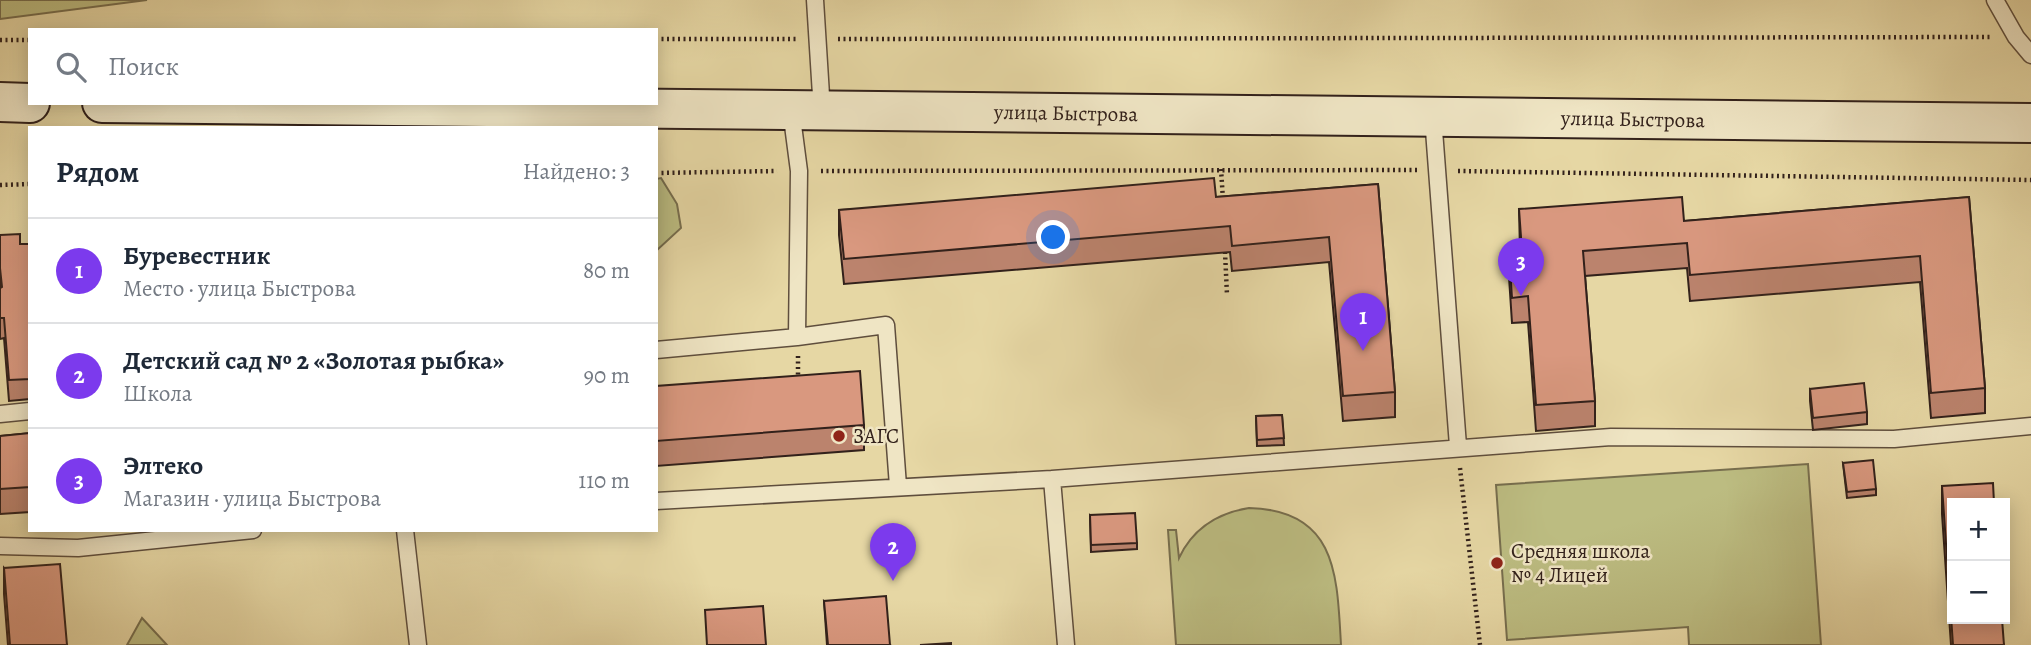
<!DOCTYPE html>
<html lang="ru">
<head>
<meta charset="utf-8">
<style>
  :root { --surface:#fff; --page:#f6f6f7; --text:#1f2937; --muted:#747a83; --line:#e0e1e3; --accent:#7c3aed }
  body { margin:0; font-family:Alegreya,serif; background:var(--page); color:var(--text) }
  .controls { position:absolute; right:21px; bottom:21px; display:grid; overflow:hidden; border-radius:0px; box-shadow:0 4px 18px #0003 }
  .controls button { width:63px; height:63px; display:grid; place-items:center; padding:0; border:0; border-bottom:2px solid var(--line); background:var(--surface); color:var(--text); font:35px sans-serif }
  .you { position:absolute; left:1054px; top:238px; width:24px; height:24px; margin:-18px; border:5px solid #fff; border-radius:50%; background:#1a73e8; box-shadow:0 0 0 10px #1a73e833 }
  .badge { display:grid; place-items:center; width:46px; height:46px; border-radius:50%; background:var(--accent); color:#fff; font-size:23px; font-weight:700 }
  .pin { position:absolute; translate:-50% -58px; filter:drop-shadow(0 2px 4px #0008) }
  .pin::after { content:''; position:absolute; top:37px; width:24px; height:21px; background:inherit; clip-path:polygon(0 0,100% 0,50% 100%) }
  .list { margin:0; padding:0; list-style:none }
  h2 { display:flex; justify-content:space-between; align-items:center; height:91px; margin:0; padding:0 28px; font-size:30px }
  h2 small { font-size:23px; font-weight:400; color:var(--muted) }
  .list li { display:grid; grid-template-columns:46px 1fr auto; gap:21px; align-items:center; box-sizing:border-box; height:105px; padding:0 28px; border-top:2px solid var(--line) }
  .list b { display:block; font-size:26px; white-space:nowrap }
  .list p { margin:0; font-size:23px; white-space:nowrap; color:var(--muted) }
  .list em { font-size:23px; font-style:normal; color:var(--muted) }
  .icon { flex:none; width:38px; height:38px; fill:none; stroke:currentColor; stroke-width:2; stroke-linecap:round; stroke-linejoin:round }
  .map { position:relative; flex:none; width:2031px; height:645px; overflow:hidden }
  .search { position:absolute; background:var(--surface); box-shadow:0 4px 18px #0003; left:28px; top:28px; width:630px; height:77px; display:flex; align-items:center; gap:18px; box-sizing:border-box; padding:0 24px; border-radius:0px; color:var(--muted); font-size:26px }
  .panel { position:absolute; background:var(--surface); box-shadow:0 4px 18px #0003; left:28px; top:126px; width:630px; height:406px; border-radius:0px }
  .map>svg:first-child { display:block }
</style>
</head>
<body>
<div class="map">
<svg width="2031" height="645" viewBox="0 0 2031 645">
  <rect width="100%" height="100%" fill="#e6d7a4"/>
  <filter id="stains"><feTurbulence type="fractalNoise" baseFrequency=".00286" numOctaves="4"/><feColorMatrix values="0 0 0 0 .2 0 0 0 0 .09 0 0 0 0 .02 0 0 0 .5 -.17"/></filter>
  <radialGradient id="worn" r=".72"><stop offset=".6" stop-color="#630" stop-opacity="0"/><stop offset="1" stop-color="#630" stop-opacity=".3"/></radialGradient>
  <path fill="#bcbc81" stroke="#776e4e" stroke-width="2" d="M0 0H147L0 19Z
    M661 178 677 204 681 228 656 251V179Z
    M1808 464 1821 645H1689L1688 627 1507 640 1496 485Z
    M1249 508C1338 510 1337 577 1341 645H1176L1168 530H1176L1179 558C1193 528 1218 513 1249 508Z
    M142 618 167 645H127Z"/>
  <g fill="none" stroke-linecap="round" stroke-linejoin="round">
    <g stroke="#5f4e3d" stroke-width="19">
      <path id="lane" d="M815 0 822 111
        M1995 0 2016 37 2031 55
        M791 110 799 171 797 337 886 325 898 486
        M1433 117 1458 446
        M656 350 797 337
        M0 414 30 411
        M1052 479 1066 645
        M656 501 1052 479 1611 437 1894 439 2031 426
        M405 530 418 645
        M0 546 78 548 253 530"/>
    </g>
    <g stroke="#32211b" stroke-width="42">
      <path id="secondary" d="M0 102 30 103
        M102 103 2031 123"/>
    </g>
    <path stroke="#32211b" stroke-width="4.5" stroke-dasharray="2 3.5" stroke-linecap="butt" d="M656 39H798
      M838 39 1992 37
      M0 40H30
      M1221 169 1223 200
      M821 171 1418 170
      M1458 171 2031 180
      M656 173 777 171
      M0 185 30 184
      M1225 252 1227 295
      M798 356V379
      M1460 468 1480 645"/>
    <use href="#lane" stroke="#efe5c4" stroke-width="16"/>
    <use href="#secondary" stroke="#efe5c4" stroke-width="38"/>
  </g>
  <path fill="#bb836d" stroke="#32211b" stroke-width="2" d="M1378 184 1395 392V417L1343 421 1329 262 1232 271 1230 252 844 284 839 235V210L1216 197Z
    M1969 197 1985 388V413L1931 418 1920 282 1690 301 1687 268 1585 276 1595 401V426L1536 431 1528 322 1512 323 1509 277V252L1520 251 1519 209 1684 221Z
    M0 235 20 244H30V399L9 401 4 338 0 339Z
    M656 386 864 425V450L656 466Z
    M1810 389 1867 412V424L1813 430 1810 401Z
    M1282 415 1284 445 1257 446 1256 416Z
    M30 433V512L0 514V436Z
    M1843 463 1876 489V495L1847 498Z
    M1942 486 2004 645H1951L1942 514Z
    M1090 515 1137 543V549L1091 552Z
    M4 568 67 645H8L4 594Z
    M824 601 890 645H827Z"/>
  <path fill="#d9987f" stroke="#32211b" stroke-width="2" d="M1214 178 1216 197 1378 184 1395 392 1343 396 1329 237 1232 246 1230 226 844 259 839 210Z
    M1682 197 1684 221 1969 197 1985 388 1931 393 1920 256 1690 275 1687 243 1583 251 1595 401 1536 405 1528 296 1512 298 1509 252 1522 251 1519 209Z
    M20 234V244H30V379L9 380 4 318H0V288L2 287 0 268V235Z
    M860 371 864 425 656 441V386Z
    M1864 383 1867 412 1813 418 1810 389Z
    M1282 415 1284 438 1257 440 1256 416Z
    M30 433V487L0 489V436Z
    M1873 460 1876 489 1847 492 1843 463Z
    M1993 483 1994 503H1952V619H2002L2004 645H1953L1942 486Z
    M1135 513 1137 543 1091 545 1090 515Z
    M60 564 67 645H10L4 568Z
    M886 596 890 645H828L824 601Z
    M763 606 766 645H707L705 610Z
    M951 643V645H920Z"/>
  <g fill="#8f2418" stroke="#efe5c4" stroke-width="2.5">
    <circle cx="839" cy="436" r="7"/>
    <circle cx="1497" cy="563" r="7"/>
  </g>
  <g text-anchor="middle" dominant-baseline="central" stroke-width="5" stroke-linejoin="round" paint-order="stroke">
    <g font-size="21" fill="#32211b" stroke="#efe5c4">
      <text transform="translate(1066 113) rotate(1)">улица Быстрова</text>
      <text transform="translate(1633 119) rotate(1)">улица Быстрова</text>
    </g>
    <g font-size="21" fill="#32211b" stroke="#efe5c4" text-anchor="start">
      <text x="853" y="436">ЗАГС</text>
      <text x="1511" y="551">Средняя школа<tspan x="1511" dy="24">№ 4 Лицей</tspan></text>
    </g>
  </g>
  <rect width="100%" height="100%" filter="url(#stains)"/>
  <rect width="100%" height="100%" fill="url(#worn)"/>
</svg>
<div class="controls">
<button>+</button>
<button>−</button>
</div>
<div class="you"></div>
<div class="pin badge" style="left:1363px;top:351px">1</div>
<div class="pin badge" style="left:893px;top:581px">2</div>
<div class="pin badge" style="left:1521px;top:296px">3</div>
<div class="search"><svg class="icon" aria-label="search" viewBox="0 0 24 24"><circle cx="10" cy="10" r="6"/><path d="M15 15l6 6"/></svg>Поиск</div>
<section class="panel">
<h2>Рядом<small>Найдено: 3</small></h2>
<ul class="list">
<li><span class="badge">1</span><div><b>Буревестник</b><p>Место · улица Быстрова</p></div><em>80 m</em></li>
<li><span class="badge">2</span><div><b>Детский сад № 2 «Золотая рыбка»</b><p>Школа</p></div><em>90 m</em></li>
<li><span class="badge">3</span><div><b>Элтеко</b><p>Магазин · улица Быстрова</p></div><em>110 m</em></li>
</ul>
</section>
</div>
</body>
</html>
